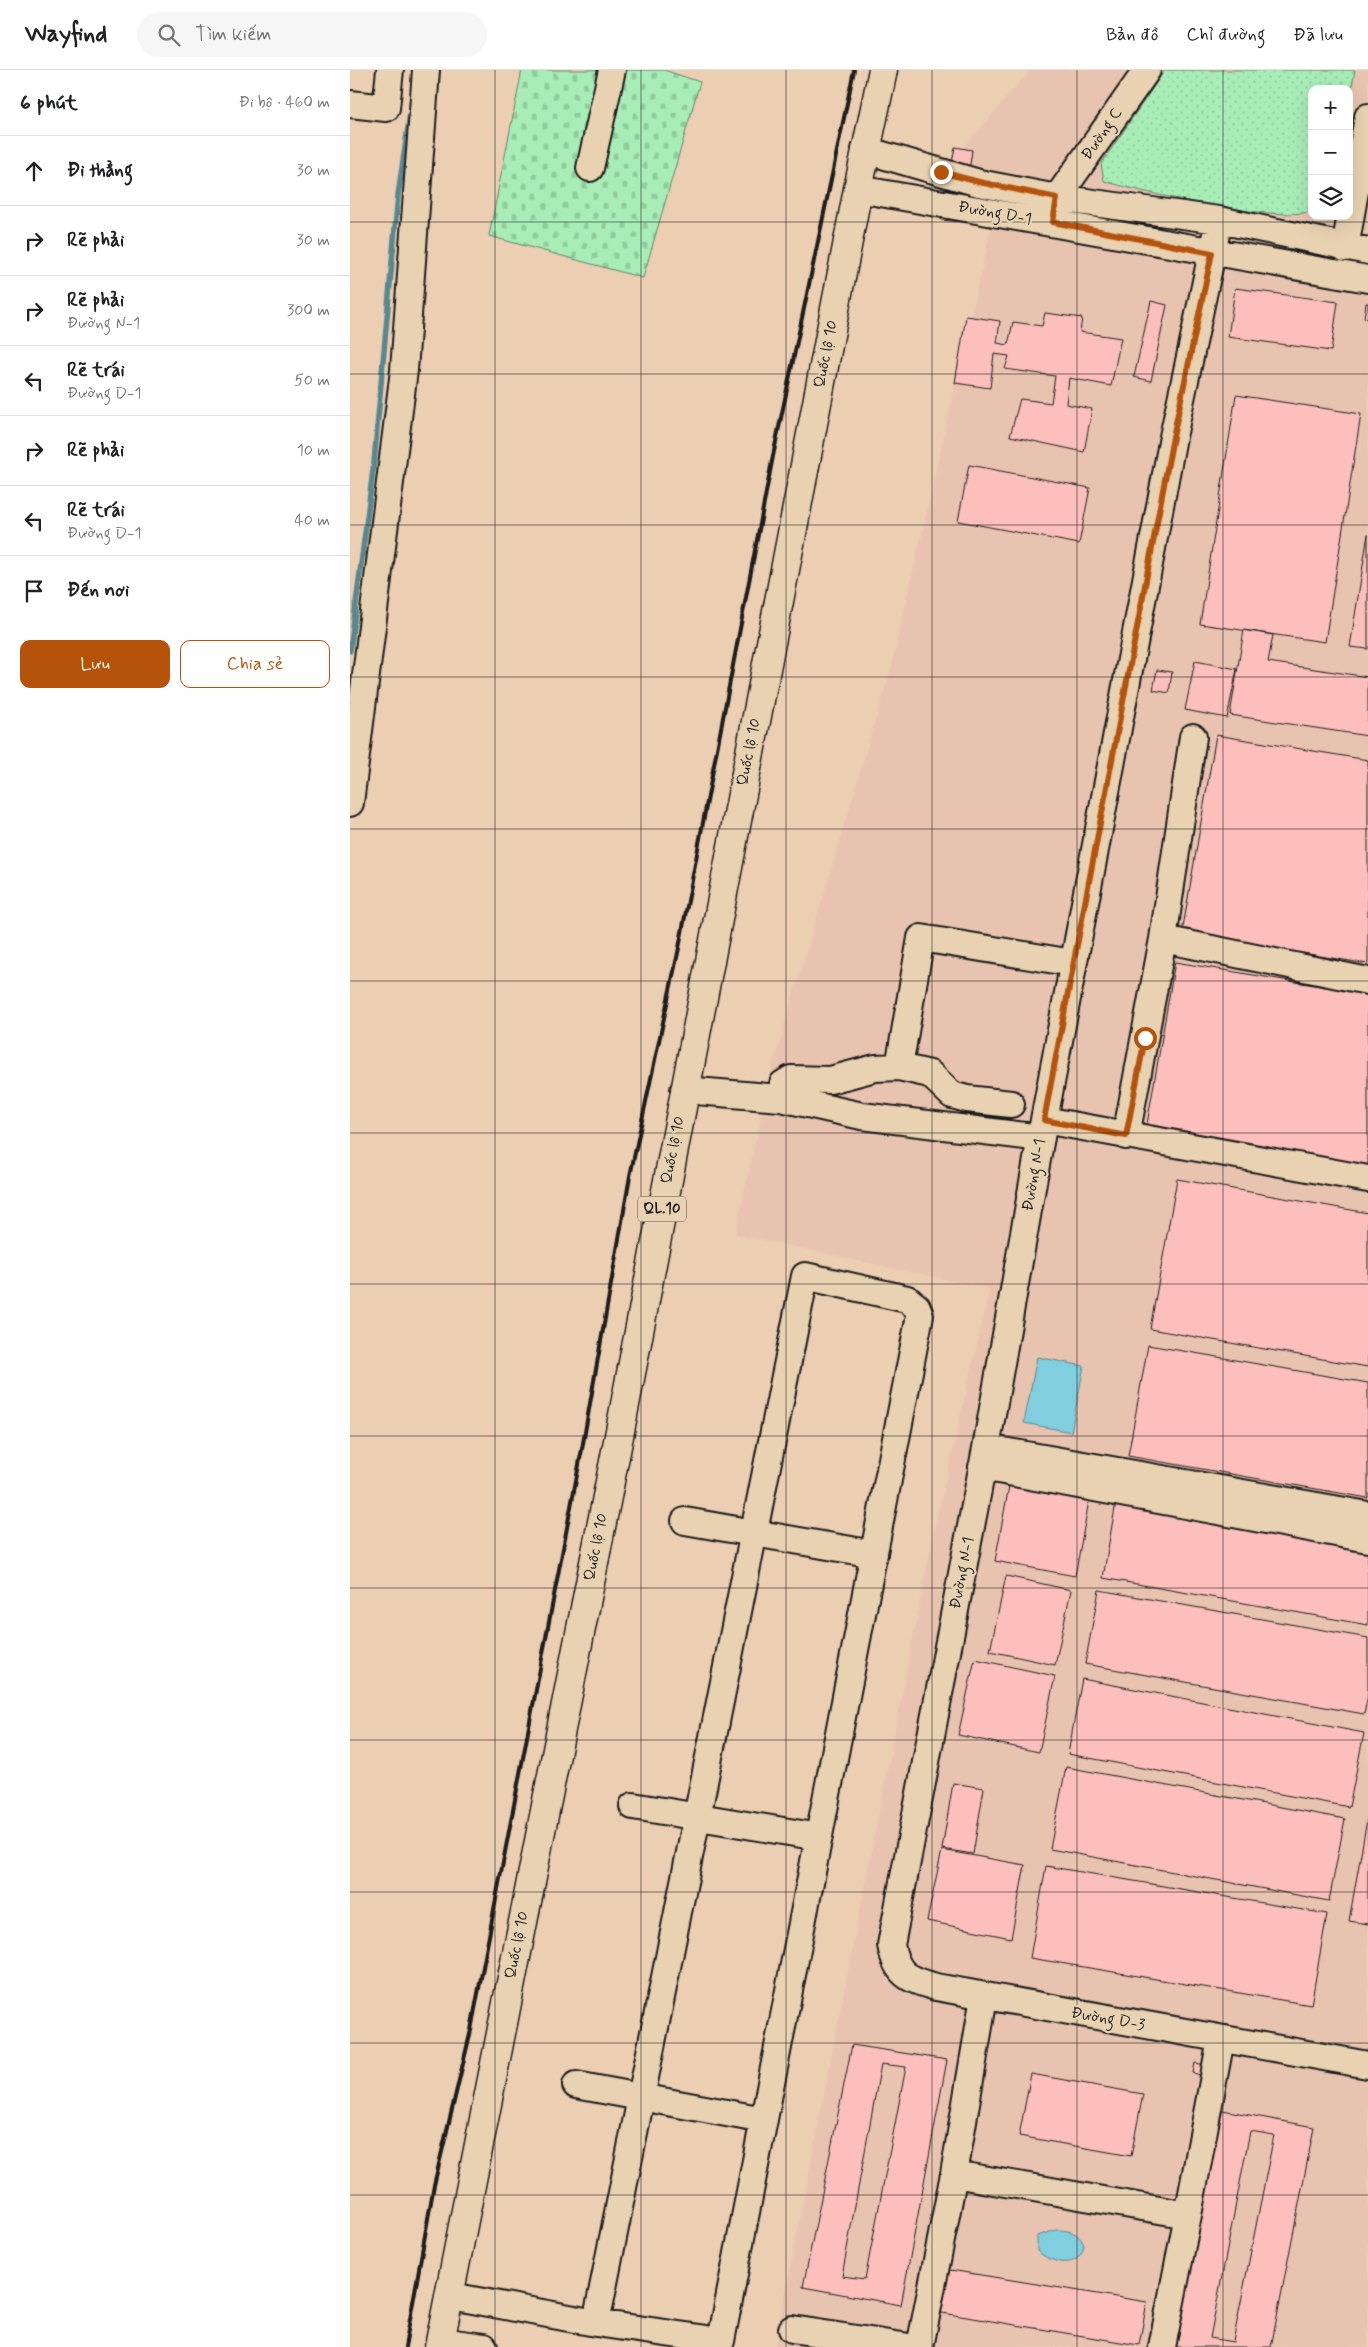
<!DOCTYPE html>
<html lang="vi">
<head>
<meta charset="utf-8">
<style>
  :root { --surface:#fff; --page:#f6f6f6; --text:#202124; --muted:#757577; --line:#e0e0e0; --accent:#b45309 }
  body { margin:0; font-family:Mynerve,sans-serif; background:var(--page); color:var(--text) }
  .controls { position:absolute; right:15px; top:15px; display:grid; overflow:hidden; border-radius:10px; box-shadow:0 5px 20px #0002 }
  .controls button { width:45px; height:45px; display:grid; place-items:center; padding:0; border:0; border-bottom:1px solid var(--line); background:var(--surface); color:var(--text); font:25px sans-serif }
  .stop { position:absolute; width:15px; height:15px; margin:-11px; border:4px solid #b45309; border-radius:50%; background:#fff }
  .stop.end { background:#b45309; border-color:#fff; box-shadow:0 1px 5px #0008 }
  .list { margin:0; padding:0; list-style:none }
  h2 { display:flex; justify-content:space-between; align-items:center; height:65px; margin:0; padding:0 20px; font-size:21px }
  h2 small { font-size:16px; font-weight:400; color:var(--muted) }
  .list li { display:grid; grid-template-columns:32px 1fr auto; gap:15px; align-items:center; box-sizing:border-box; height:70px; padding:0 20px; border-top:1px solid var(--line) }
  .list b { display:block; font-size:19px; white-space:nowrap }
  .list p { margin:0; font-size:16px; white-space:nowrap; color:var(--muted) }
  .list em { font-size:16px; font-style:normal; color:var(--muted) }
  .actions { display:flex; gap:10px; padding:15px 20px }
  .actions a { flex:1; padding:11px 0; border:1px solid var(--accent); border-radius:10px; text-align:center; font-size:18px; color:var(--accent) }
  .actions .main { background:var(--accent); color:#fff }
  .icon { flex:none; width:28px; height:28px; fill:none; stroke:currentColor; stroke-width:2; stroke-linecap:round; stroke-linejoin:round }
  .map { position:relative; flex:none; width:1018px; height:2277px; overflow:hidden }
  header { display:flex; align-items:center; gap:30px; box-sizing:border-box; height:70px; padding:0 25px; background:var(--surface); border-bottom:1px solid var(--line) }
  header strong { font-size:24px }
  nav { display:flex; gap:28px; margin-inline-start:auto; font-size:18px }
  .search { width:350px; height:45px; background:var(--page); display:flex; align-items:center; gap:12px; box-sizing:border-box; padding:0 18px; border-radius:28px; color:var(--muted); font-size:19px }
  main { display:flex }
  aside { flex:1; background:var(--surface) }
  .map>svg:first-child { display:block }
</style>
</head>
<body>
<header>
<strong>Wayfind</strong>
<div class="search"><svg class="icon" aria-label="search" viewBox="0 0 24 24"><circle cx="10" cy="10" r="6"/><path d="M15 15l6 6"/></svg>Tìm kiếm</div>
<nav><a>Bản đồ</a><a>Chỉ đường</a><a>Đã lưu</a></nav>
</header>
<main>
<aside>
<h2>6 phút<small>Đi bộ · 460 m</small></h2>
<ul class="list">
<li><svg class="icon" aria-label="ahead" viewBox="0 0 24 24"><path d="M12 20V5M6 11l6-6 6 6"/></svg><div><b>Đi thẳng</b></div><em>30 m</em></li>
<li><svg class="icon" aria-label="right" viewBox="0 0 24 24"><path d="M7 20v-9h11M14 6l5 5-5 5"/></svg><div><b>Rẽ phải</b></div><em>30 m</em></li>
<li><svg class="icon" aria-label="right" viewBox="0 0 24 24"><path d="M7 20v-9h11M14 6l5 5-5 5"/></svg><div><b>Rẽ phải</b><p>Đường N-1</p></div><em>300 m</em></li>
<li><svg class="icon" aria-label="left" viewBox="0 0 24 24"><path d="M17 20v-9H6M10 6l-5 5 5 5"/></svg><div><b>Rẽ trái</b><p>Đường D-1</p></div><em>50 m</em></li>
<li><svg class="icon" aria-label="right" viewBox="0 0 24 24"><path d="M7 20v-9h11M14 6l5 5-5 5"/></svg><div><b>Rẽ phải</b></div><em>10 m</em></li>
<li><svg class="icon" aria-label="left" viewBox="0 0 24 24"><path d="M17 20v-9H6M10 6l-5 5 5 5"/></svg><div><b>Rẽ trái</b><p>Đường D-1</p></div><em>40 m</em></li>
<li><svg class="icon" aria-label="arrive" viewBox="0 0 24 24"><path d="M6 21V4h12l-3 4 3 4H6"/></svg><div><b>Đến nơi</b></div></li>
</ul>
<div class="actions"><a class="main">Lưu</a><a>Chia sẻ</a></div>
</aside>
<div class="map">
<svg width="1018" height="2277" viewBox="0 0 1018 2277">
  <defs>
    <pattern id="green-dots" width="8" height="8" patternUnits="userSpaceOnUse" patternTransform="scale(1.25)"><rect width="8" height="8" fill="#a8edb8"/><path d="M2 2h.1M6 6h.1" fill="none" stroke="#90cb9e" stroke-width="1.8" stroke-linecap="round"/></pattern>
    <pattern id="cemetery-stones" width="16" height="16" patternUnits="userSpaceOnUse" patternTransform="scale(1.25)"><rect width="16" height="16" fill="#a8edb8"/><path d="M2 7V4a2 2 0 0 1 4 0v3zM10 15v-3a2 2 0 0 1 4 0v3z" fill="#90cb9e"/></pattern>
  </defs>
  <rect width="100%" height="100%" fill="#ecceb3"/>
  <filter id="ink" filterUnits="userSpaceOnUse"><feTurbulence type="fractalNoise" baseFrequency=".02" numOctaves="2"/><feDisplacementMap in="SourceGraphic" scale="10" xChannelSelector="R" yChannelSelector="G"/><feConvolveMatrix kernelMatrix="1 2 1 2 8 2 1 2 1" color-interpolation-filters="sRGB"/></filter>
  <g filter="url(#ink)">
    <path fill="#e8c3b0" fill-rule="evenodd" d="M681 0H1018V2277H425L582 1470 640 1219 385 1164 423 994 542 595 641 158 614 89 613 78ZM962 19H999V146H962Z"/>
    <path fill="url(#green-dots)" stroke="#62846a" d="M815 0H1005L999 33V19H962V141C926 153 794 123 754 111L751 94Z"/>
    <path fill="url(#cemetery-stones)" stroke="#62846a" d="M172 0H314L350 12 293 208 139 166Z"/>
    <path fill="#81cfde" stroke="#598790" d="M687 1287 734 1296 721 1362 674 1353Z
      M706 2160C718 2160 730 2162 734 2176 729 2200 702 2194 687 2181V2166Z"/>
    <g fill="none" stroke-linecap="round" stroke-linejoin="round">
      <path stroke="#598790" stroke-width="5.5" d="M0 581 24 392 48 125 60 44"/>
    </g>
    <path fill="#fcbfbc" stroke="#1c1c1c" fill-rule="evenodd" d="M605 77 622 80 612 152 591 150Z
      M885 218 988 232 981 281 878 267Z
      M801 231 817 235 801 311 784 307Z
      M1016 233H1018V249L1014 248Z
      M695 243 732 248 730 262 771 268 761 316 719 308 716 334 742 339 734 382 660 366 670 329 701 333 705 306 655 299 659 286 644 284 640 318 605 313 616 246 650 251 647 273 658 275 663 252 692 256Z
      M886 325 1011 344 975 572 850 554Z
      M619 395 740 418 729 474 608 451Z
      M1018 464V579L1000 577Z
      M894 560 923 565 918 592 1018 607V666L880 645Z
      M845 591 887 599 877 648 835 640Z
      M807 600 822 602 819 623 803 620Z
      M866 665 1018 690V894L832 863Z
      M825 892 1018 924V1098L796 1060Z
      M827 1109 1018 1143V1297L800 1259Z
      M798 1275 1018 1313V1428L778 1386Z
      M659 1416 739 1431 725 1506 645 1491Z
      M766 1432 1018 1476V1555L753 1508Z
      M656 1506 721 1520 705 1595 640 1581Z
      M749 1520 1018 1568V1625L1014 1644 735 1594Z
      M625 1589 705 1606 689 1682 608 1665Z
      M732 1609 1014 1663 999 1737 718 1684Z
      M716 1697 995 1749 979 1831 700 1779Z
      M603 1713 634 1718 623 1784 592 1779Z
      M1018 1744V1854L999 1851Z
      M592 1780 675 1795 661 1868 577 1851Z
      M696 1796 977 1844 961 1935 680 1888Z
      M502 1975 597 1990 551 2235 453 2217ZM531 1994 556 1997 515 2209 492 2206Z
      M845 1993 861 1996 858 2007 843 2003Z
      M681 2004 793 2024 781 2086 669 2066Z
      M867 2039 964 2057 921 2277H821ZM900 2061 924 2065 883 2272 860 2268Z
      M588 2198 797 2232 789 2275 580 2241Z"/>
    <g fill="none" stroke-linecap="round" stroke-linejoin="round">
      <g stroke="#1c1c1c" stroke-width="30">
        <path id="minor" d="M0 34 36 38 40 0
          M515 80 629 113 707 128 869 150 1018 181
          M240 98 262 0
          M508 119 1018 209
          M705 142 707 128 797 0
          M869 150 823 367 694 1050 636 1378 541 1875C547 1906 559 1909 586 1917L1018 1995
          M995 178 1018 47
          M0 733 54 300 76 0
          M813 869 1018 911
          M334 1020 431 1028 512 1046 691 1068
          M431 1028 433 1014 441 1009 480 1010 525 998 549 997
          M661 1034 617 1029 602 1025 580 1004 549 997 571 868 723 893
          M694 1050 1018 1109
          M776 1066 813 869 843 667
          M636 1378 1018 1445
          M632 1397 1018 1469
          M335 1451 524 1484
          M283 1736 469 1767
          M634 1927 604 2104 838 2145 871 1969
          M226 2015 414 2050
          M101 2226 246 2253 371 2271 570 1245 567 1237 557 1229 455 1206 246 2253
          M442 2259 559 2277
          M90 2271 134 2277
          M570 2277 604 2104
          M812 2277 838 2145"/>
      </g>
      <g stroke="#1c1c1c" stroke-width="31">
        <path id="highway" d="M89 2277 269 1366 508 119 533 0"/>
      </g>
      <use href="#minor" stroke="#e8d2b1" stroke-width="26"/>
      <use href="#highway" stroke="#e8d2b1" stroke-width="28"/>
      <path stroke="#1c1c1c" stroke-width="4" d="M55 2277 84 2115 121 1960 232 1379 280 1106 329 878 423 386 504 0"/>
    </g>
  </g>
  <g fill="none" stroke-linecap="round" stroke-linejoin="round" filter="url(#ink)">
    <path stroke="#b45309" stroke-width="6" d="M591 102 629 112 707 128 703 152 862 183 823 367 694 1050 776 1066 795 968"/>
  </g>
  <path fill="none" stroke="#1c1c1c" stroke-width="1" stroke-opacity="0.55" d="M145 0V2277M291 0V2277M436 0V2277M582 0V2277M727 0V2277M873 0V2277M0 152H1018M0 304H1018M0 455H1018M0 607H1018M0 759H1018M0 911H1018M0 1063H1018M0 1214H1018M0 1366H1018M0 1518H1018M0 1670H1018M0 1822H1018M0 1973H1018M0 2125H1018"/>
  <g text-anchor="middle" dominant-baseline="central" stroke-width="4.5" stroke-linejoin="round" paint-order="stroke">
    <rect fill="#e8d2b1" stroke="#595349" stroke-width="1" x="288" y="1126.5" width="48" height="25" rx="4"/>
    <g font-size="15" font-weight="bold" fill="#1c1c1c">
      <text x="312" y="1139">QL.10</text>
    </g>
    <g font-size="16" fill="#1c1c1c" stroke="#e8d2b1">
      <text transform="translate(752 64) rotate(-55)">Đường C</text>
      <text transform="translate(645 143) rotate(10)">Đường D-1</text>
      <text transform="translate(476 284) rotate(-79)">Quốc lộ 10</text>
      <text transform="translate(399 682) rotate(-79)">Quốc lộ 10</text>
      <text transform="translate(323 1080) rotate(-79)">Quốc lộ 10</text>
      <text transform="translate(684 1105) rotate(-80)">Đường N-1</text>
      <text transform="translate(246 1477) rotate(-79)">Quốc lộ 10</text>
      <text transform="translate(612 1503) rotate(-79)">Đường N-1</text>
      <text transform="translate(167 1875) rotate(-79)">Quốc lộ 10</text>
      <text transform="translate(758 1949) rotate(10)">Đường D-3</text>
    </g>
  </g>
</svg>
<div class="controls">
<button>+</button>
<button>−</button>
<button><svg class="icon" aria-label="layers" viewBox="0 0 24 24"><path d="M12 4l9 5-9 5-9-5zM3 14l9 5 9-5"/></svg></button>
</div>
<div class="stop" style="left:795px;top:968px"></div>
<div class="stop end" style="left:591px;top:102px"></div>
</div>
</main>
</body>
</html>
